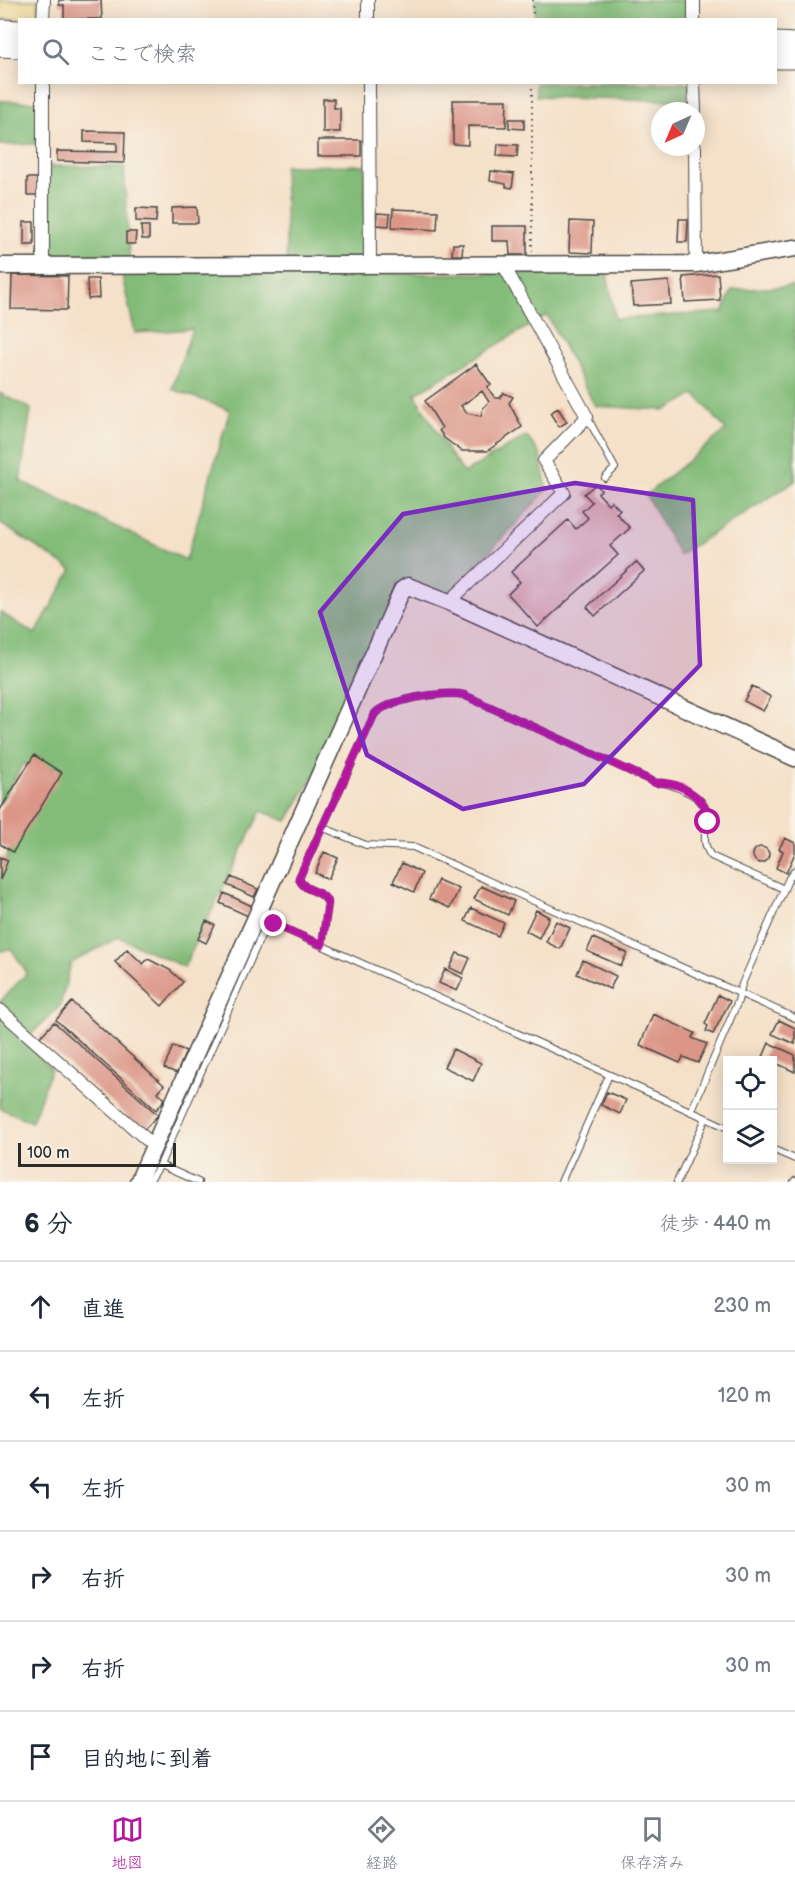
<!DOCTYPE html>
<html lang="ja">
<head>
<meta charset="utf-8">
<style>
  :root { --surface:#fff; --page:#f2f2f3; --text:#1f2937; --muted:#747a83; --line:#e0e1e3; --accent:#b5179e }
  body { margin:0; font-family:"Balsamiq Sans","Klee One",sans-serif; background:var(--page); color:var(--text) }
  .controls { position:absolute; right:18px; bottom:18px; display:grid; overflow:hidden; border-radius:0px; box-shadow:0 3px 15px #0003 }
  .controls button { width:54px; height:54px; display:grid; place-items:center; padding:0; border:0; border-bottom:2px solid var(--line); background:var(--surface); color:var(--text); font:30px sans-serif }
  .compass { position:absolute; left:651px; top:102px; width:54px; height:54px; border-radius:50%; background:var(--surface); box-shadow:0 3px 15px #0003; rotate:224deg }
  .scale { position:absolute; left:18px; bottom:15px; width:158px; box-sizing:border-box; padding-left:6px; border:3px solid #2b2b2b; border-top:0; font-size:16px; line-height:21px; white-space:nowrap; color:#2b2b2b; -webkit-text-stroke:4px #f7f3e8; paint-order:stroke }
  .stop { position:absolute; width:18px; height:18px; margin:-14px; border:4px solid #b5179e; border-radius:50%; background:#fff }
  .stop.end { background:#b5179e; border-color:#fff; box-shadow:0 2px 6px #0008 }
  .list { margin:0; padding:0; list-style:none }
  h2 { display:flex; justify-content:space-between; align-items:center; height:78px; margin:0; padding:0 24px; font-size:26px }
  h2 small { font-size:20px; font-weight:400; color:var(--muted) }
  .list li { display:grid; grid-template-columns:39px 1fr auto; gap:18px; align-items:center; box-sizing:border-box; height:90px; padding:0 24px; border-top:2px solid var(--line) }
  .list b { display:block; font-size:22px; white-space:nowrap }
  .list em { font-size:20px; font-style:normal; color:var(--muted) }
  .icon { flex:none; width:33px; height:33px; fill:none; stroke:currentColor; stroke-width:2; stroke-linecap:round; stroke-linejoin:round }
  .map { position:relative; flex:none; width:795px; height:1182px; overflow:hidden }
  .search { position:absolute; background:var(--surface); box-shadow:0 3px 15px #0003; left:18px; right:18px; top:18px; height:66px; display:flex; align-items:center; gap:15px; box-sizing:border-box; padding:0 21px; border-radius:0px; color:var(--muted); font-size:22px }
  .sheet { height:618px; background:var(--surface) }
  nav { display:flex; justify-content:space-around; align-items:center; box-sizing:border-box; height:84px; border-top:2px solid var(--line); background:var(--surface); font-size:16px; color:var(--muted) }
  nav a { display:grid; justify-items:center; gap:3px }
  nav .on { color:var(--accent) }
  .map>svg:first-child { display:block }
</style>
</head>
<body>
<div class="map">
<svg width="795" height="1182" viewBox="0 0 795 1182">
  <rect width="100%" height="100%" fill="#f7f3e8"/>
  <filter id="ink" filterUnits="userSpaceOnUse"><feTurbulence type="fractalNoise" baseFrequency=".0167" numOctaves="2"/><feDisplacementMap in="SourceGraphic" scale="12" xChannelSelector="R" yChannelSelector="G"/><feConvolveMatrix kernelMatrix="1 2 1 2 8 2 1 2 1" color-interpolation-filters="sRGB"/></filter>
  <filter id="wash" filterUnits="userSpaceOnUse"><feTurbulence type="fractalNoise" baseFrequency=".008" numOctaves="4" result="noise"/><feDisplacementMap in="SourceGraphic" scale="24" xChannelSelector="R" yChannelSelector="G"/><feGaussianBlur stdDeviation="1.35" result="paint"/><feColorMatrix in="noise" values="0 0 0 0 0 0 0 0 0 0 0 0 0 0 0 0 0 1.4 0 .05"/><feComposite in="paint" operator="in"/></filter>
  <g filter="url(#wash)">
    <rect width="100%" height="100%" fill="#f5e1c9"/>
    <path fill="#83bc79" stroke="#577452" stroke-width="1.5" d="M535 0H687V19H536Z
      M536 83H689V101L536 96Z
      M0 101 38 102 37 144 0 145Z
      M365 165V274L607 273 615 319 723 312 732 290 795 286V481L679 555 646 495 726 430 695 394 666 410 595 406 547 315 415 394 449 453 464 473 526 436 540 454 547 490 447 597 405 581 320 765 287 821 261 811 184 967 119 937 71 963 60 1006 24 1041 51 1069 32 1122 0 1108V1002L27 973 12 950 0 951V874L8 854 61 768 23 764 0 803V612L35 634 72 570 0 523V393L31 409 20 481 186 560 230 410 172 389 192 329 135 333 123 281 122 260 48 259 50 166 124 167 130 271 287 273 284 166Z"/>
    <path fill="#eeda9e" stroke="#8c8264" stroke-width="1.5" d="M0 0H38V19H0Z"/>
    <g id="blocks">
      <path fill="#db9688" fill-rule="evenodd" d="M59 0H101L102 19H64V5H59Z
        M323 99H334V108H340V132H323Z
        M453 100H507L506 127 468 126V145L453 144Z
        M509 119H524V129L509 128Z
        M84 131 125 132 124 163 57 161V151L117 152V143L84 142Z
        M318 140H361V156H318Z
        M498 144 518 145 517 157 497 156Z
        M491 171 514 174 512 188 506 187V184L490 181Z
        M27 178H37V195H27Z
        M197 207 198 223H172V208Z
        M136 208 157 209 156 222 136 221Z
        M393 209 438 211 437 230 392 227Z
        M377 213 390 214 389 226 376 225Z
        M679 219H688L687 242H678Z
        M570 221 593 222 592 253 569 252Z
        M24 222H34V245H24Z
        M141 226H149V239H142Z
        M492 226H527V255H510L509 241H492Z
        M126 232H136L135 244H126Z
        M453 244H463L462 255H452Z
        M718 274 720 300 685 302 683 277Z
        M12 275 68 276 67 310 11 309Z
        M87 279H98L99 298 88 299Z
        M669 281 671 304 633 306 631 284Z
        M476 364 491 385 487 387 495 398H500L504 393 513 397 509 403 522 427 487 451H462L444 438 439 430 442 428 425 401ZM482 391 489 402 483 408 481 416 467 413 461 406Z
        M558 408 567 422 559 427 550 413Z
        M596 484 601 490 598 493 608 504 611 501 620 510 616 513 630 528 610 546 618 555 538 627 508 594 520 582 511 572 568 520 576 529 588 518 582 511 592 502 584 494Z
        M636 562 644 571 595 616 587 607Z
        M752 686 771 697 763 711 744 701Z
        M34 755 62 773 13 852 0 844V810Z
        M785 838 795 843V853L786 873 776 868 783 851 779 849Z
        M753 855a8 8 0 1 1 16 0a8 8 0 1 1-16 0Z
        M324 852 338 858 328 879 315 873Z
        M0 857 8 860 0 880Z
        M402 863 422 873 414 892 393 882Z
        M231 877 258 889 254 897 227 885Z
        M438 880 459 889 450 908 429 899Z
        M481 886 514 901 508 915 474 899Z
        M224 893 252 906 248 916 220 903Z
        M471 908 504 923 498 936 465 921Z
        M536 910 549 917 539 938 526 931Z
        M206 921 215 925 206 943 198 939Z
        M556 921 570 928 560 949 546 942Z
        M593 938 627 953 621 966 587 951Z
        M127 949 143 964 148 959 170 970 183 982 162 1006 115 962Z
        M457 953 470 958 463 974 450 968Z
        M583 960 616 976 610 989 577 974Z
        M445 969 463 978 457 991 439 983Z
        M718 995 730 1001 713 1034 706 1031 708 1026 705 1024Z
        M72 1002 164 1085 158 1092 165 1099 156 1110 56 1020Z
        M653 1014 695 1033 692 1038 707 1044 698 1063 683 1057 680 1063 640 1045Z
        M779 1020 795 1028V1044L772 1034Z
        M54 1022 158 1115 143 1131 39 1038Z
        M769 1043 795 1055V1072L763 1057Z
        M173 1046 186 1051 177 1073 164 1068Z
        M453 1049 481 1063 473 1081 444 1067Z
        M607 1092 626 1100 620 1114 601 1105Z"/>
    </g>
  </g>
  <g filter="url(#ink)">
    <use href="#blocks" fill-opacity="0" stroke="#494643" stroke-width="1.5"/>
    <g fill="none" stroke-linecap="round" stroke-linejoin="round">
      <g stroke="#494643" stroke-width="8">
        <path id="lane" d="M587 417 615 468 605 478
          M324 828 366 845 413 847 795 1018
          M322 945 328 903C322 889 303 892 299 878L374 715C384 700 447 690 464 695L656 783C667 782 673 786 683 790 727 808 692 830 711 856L784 889
          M691 1112 738 1001 742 984 789 878 795 870
          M772 1149 795 1159
          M160 1165 198 1182
          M149 1182 160 1165 265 927 274 924 728 1128
          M561 1182 609 1075
          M677 1182 706 1118
          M794 1182 795 1181"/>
      </g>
      <g stroke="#494643" stroke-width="14">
        <path id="street" d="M43 20 44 0
          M368 20V0
          M694 20V0
          M43 82V266
          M369 82 370 264
          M694 82 695 111
          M695 147 696 264
          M449 602 564 493 544 461 587 417 503 264
          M0 1010 154 1146"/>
      </g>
      <g stroke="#494643" stroke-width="19">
        <path id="secondary" d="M0 266 696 264 795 248
          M138 1182 402 590 408 586 449 602 795 758"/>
      </g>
      <g stroke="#494643" stroke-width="23">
        <path id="highway" d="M0 30 20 31
          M776 43 795 44
          M0 46 20 47
          M776 58H795"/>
      </g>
      <path stroke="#494643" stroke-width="2" stroke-dasharray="1.5 4.5" stroke-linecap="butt" d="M533 0V20
        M532 82V251"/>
      <use href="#lane" stroke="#fff" stroke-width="6"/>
      <use href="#street" stroke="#fff" stroke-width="12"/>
      <use href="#secondary" stroke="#fff" stroke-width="16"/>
      <use href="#highway" stroke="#fff" stroke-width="21"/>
    </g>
  </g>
  <g fill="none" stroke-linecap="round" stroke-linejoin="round" filter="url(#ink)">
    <path stroke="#b5179e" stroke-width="8" d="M274 924 322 945 328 903C322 889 303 892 299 878L374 715C384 700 446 690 464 695L656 783C679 781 708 797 708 822"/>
  </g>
  <path fill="#7b2cbf" fill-opacity="0.2" stroke="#7b2cbf" stroke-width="4.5" stroke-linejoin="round" d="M575 483 693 500 700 665 584 784 463 809 367 755 320 612 403 514Z"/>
</svg>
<div class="controls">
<button><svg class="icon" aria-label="locate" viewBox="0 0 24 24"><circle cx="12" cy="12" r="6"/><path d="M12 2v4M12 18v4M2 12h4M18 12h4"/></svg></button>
<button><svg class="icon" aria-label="layers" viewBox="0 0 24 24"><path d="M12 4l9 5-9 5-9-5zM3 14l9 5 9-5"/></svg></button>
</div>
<svg class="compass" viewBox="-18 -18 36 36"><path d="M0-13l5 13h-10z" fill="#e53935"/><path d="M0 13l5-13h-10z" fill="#747a83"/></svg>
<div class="scale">100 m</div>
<div class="stop" style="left:708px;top:822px"></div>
<div class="stop end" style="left:274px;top:924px"></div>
<div class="search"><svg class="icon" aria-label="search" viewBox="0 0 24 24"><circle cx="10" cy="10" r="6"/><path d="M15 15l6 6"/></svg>ここで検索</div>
</div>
<section class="sheet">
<h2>6 分<small>徒歩 · 440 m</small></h2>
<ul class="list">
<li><svg class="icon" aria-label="ahead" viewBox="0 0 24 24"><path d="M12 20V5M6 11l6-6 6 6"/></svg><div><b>直進</b></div><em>230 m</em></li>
<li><svg class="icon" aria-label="left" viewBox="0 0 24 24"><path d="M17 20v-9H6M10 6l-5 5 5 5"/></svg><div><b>左折</b></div><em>120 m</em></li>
<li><svg class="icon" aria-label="left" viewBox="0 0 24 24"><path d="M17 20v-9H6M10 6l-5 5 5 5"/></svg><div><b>左折</b></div><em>30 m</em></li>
<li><svg class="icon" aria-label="right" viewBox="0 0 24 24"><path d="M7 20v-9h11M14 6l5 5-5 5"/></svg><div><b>右折</b></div><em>30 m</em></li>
<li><svg class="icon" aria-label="right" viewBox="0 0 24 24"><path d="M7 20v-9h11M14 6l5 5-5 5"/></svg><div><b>右折</b></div><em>30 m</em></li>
<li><svg class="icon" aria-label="arrive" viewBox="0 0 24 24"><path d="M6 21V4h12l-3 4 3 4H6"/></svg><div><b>目的地に到着</b></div></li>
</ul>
</section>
<nav>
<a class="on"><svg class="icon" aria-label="map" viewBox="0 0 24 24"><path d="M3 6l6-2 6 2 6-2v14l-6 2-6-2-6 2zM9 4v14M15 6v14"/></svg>地図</a>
<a><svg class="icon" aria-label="directions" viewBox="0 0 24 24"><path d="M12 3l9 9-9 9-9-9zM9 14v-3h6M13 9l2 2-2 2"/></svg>経路</a>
<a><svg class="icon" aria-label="saved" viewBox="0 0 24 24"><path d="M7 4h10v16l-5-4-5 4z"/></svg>保存済み</a>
</nav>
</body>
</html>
